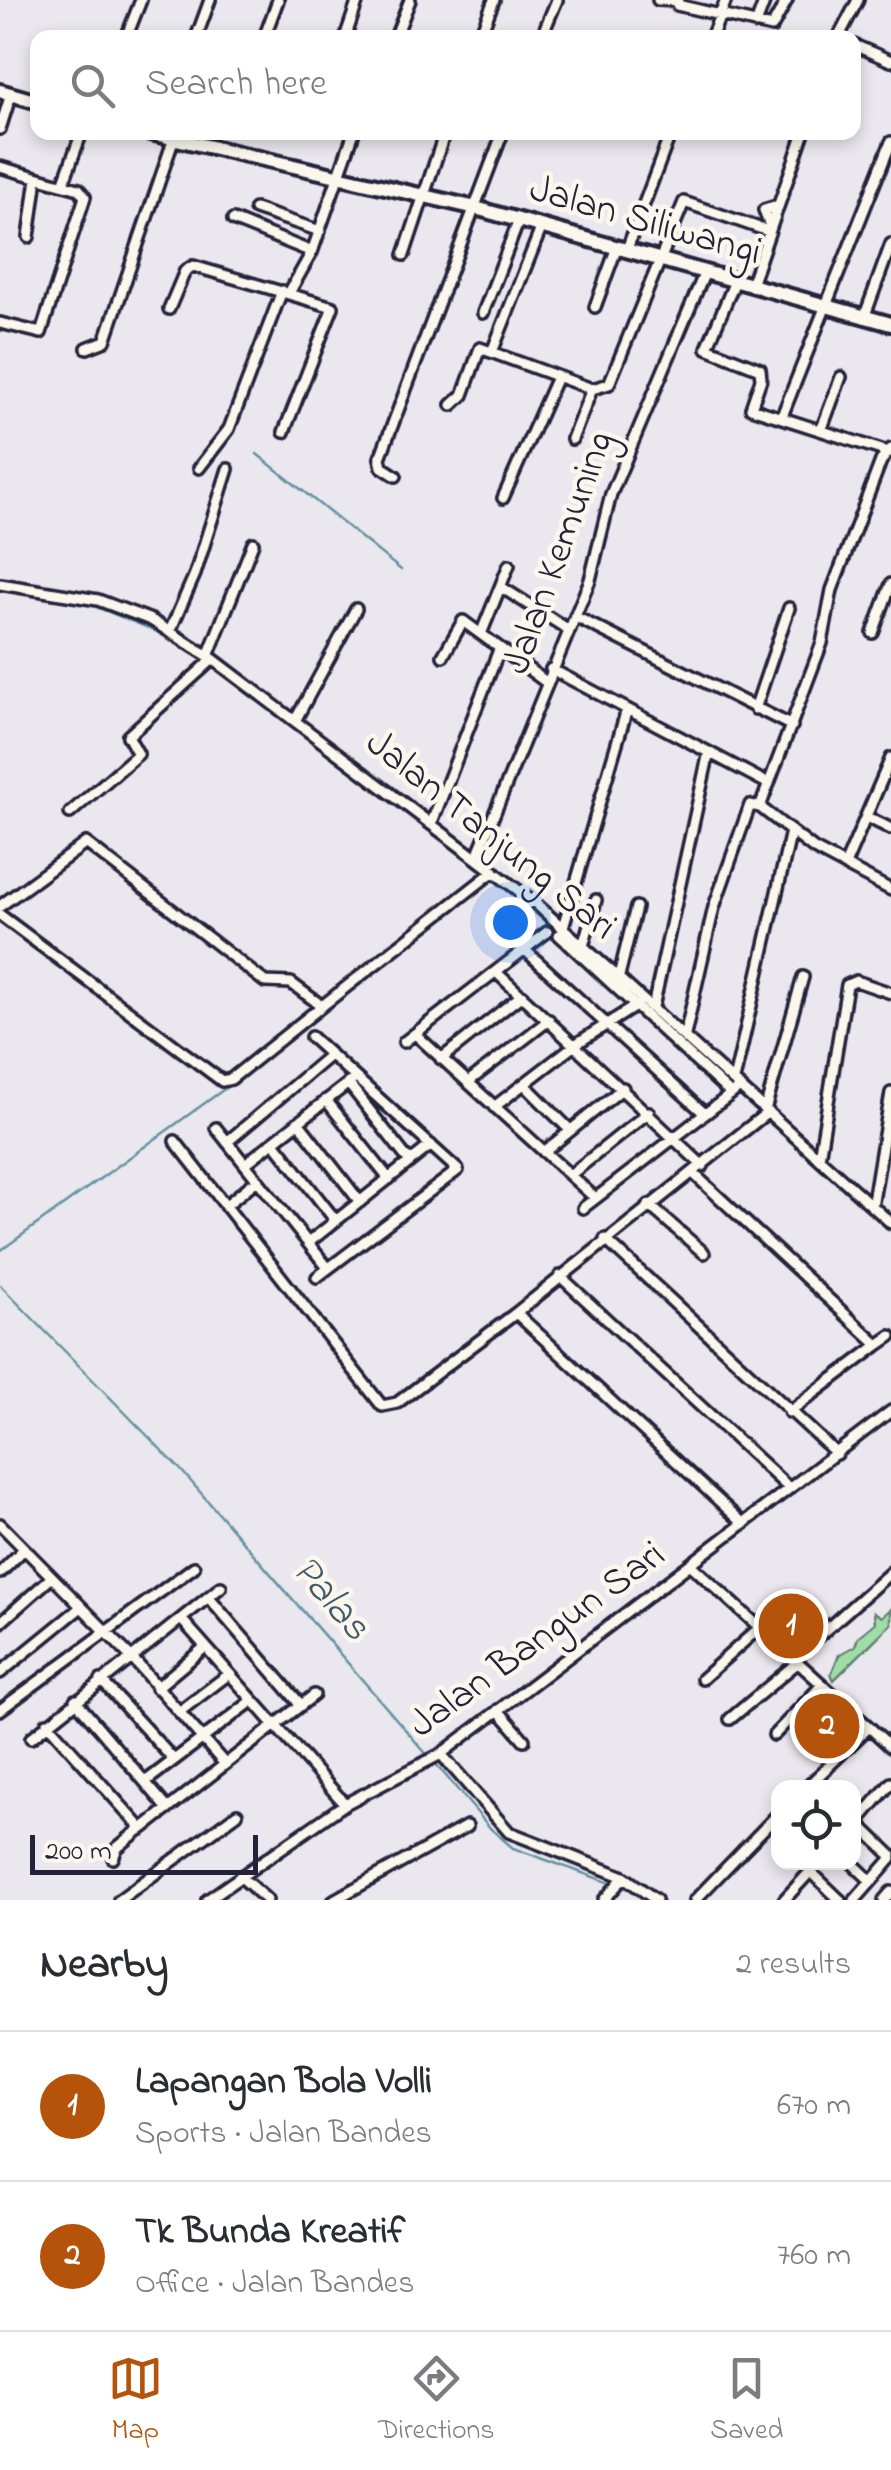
<!DOCTYPE html>
<html lang="en">
<head>
<meta charset="utf-8">
<style>
  :root { --surface:#fff; --page:#f2f2f3; --text:#2b2b33; --muted:#7c7c81; --line:#e1e1e2; --accent:#b45309 }
  body { margin:0; font-family:"Indie Flower",sans-serif; background:var(--page); color:var(--text) }
  .controls { position:absolute; right:30px; bottom:30px; display:grid; overflow:hidden; border-radius:20px; box-shadow:0 5px 15px #0003 }
  .controls button { width:90px; height:90px; display:grid; place-items:center; padding:0; border:0; border-bottom:2px solid var(--line); background:var(--surface); color:var(--text); font:50px sans-serif }
  .scale { position:absolute; left:30px; bottom:25px; width:228px; box-sizing:border-box; padding-left:10px; border:5px solid #22223b; border-top:0; font-size:28px; line-height:35px; white-space:nowrap; color:#22223b; -webkit-text-stroke:8px #fbf7ec; paint-order:stroke }
  .you { position:absolute; left:510px; top:922px; width:35px; height:35px; margin:-25px; border:8px solid #fff; border-radius:50%; background:#1a73e8; box-shadow:0 0 0 15px #1a73e833 }
  .badge { display:grid; place-items:center; width:65px; height:65px; border-radius:50%; background:var(--accent); color:#fff; font-size:32px; font-weight:700 }
  .pin { position:absolute; translate:-50% -50%; border:5px solid #fff; box-shadow:0 2px 10px #0006 }
  .list { margin:0; padding:0; list-style:none }
  h2 { display:flex; justify-content:space-between; align-items:center; height:130px; margin:0; padding:0 40px; font-size:42px }
  h2 small { font-size:32px; font-weight:400; color:var(--muted) }
  .list li { display:grid; grid-template-columns:65px 1fr auto; gap:30px; align-items:center; box-sizing:border-box; height:150px; padding:0 40px; border-top:2px solid var(--line) }
  .list b { display:block; font-size:38px; white-space:nowrap }
  .list p { margin:0; font-size:32px; white-space:nowrap; color:var(--muted) }
  .list em { font-size:32px; font-style:normal; color:var(--muted) }
  .icon { flex:none; width:55px; height:55px; fill:none; stroke:currentColor; stroke-width:2; stroke-linecap:round; stroke-linejoin:round }
  .map { position:relative; flex:none; width:891px; height:1900px; overflow:hidden }
  .search { position:absolute; background:var(--surface); box-shadow:0 5px 15px #0003; left:30px; right:30px; top:30px; height:110px; display:flex; align-items:center; gap:25px; box-sizing:border-box; padding:0 35px; border-radius:20px; color:var(--muted); font-size:38px }
  .sheet { height:430px; background:var(--surface) }
  nav { display:flex; justify-content:space-around; align-items:center; box-sizing:border-box; height:140px; border-top:2px solid var(--line); background:var(--surface); font-size:28px; color:var(--muted) }
  nav a { display:grid; justify-items:center; gap:5px }
  nav .on { color:var(--accent) }
  .map>svg:first-child { display:block }
</style>
</head>
<body>
<div class="map">
<svg width="891" height="1900" viewBox="0 0 891 1900">
  <rect width="100%" height="100%" fill="#ebe7ee"/>
  <filter id="ink" filterUnits="userSpaceOnUse"><feTurbulence type="fractalNoise" baseFrequency=".01" numOctaves="2"/><feDisplacementMap in="SourceGraphic" scale="20" xChannelSelector="R" yChannelSelector="G"/><feConvolveMatrix kernelMatrix="1 2 1 2 8 2 1 2 1" color-interpolation-filters="sRGB"/></filter>
  <g filter="url(#ink)">
    <path fill="#9edda6" stroke="#608070" stroke-width="2.5" d="M788 1599 817 1627 794 1651 765 1624Z
      M891 1609V1624L834 1680 831 1674 839 1655 855 1646 858 1637 875 1623 874 1612 882 1617Z"/>
    <g fill="none" stroke-linecap="round" stroke-linejoin="round">
      <path stroke="#6292a2" stroke-width="2.5" d="M257 454 401 570
        M0 589 89 604 166 635
        M190 650 203 660
        M211 666 234 680
        M504 885 558 933
        M687 1048 734 1089
        M272 1052 359 982
        M740 1094 760 1112
        M766 1117 891 1230
        M0 1251 234 1082
        M0 1285 181 1470 429 1757
        M435 1763 491 1829 513 1848 613 1884
        M621 1886 637 1892"/>
      <g stroke="#22223b" stroke-width="16">
        <path id="street" d="M658 0 678 1
          M677 5 772 27 787 0
          M756 24 765 0
          M126 38 141 0
          M196 38 210 0
          M264 38 278 0
          M345 38 358 0
          M395 38 410 0
          M479 38 494 0
          M541 38 557 0
          M711 38 726 0
          M838 38 858 0
          M854 45 891 61
          M0 129 11 94
          M0 167 79 189 85 197 41 333 0 323
          M63 184 82 132
          M255 209 320 231
          M233 220 312 252
          M770 226 764 210 777 206
          M29 237 37 178
          M627 249 671 132
          M404 255 445 132
          M735 281 707 348 760 369 761 379 751 408 891 453
          M751 285 804 132
          M289 293 312 252 354 132
          M595 307 617 247
          M169 309 185 271 193 266 333 307 284 432
          M483 313 519 220
          M864 318 891 244
          M87 348 105 341 173 141
          M492 352 542 226
          M452 405 463 395 480 348 592 389 609 384 684 202 768 231
          M782 416 891 142
          M822 428 841 377
          M572 439 592 389
          M199 468 229 429 282 291
          M396 476 382 467 380 458 503 132
          M503 498 557 377
          M0 584 98 600 151 620 213 659 535 903 891 1223
          M501 587 569 630
          M576 617 792 726
          M170 631 195 574 228 469
          M873 633 891 584
          M481 634 509 565
          M208 656 253 543
          M443 656 463 621 546 682
          M551 669 769 784
          M755 709 789 608
          M296 719 356 609
          M760 807 822 643 832 590 881 461 891 449
          M760 807 814 849 891 890
          M70 813 138 754 128 736 213 659
          M867 817 891 829
          M432 822 499 650
          M477 856 590 580 611 494 705 272
          M845 865 891 758
          M0 906 86 843 265 982 291 983 322 1006 494 871
          M0 915 222 1081 231 1079 322 1006
          M563 927 627 709
          M559 935 731 1094
          M583 946 596 900
          M525 950 705 1114
          M496 972 703 1166
          M618 980 636 907
          M653 1007 709 752
          M415 1034 595 1198
          M685 1035 714 907 750 805 760 807
          M311 1037 458 1170 317 1277
          M404 1042 547 932
          M441 1059 522 995
          M734 1080 791 831
          M468 1082 549 1020
          M348 1083 410 1162
          M524 1084 570 1130
          M326 1100 389 1179
          M494 1107 576 1044 637 1005
          M765 1110 803 977
          M298 1122 360 1202
          M216 1128 328 1268
          M175 1141 382 1406 397 1403 516 1313
          M227 1142 329 1056
          M274 1142 336 1221
          M544 1152 623 1088
          M819 1158 847 985 856 981 891 993
          M245 1164 355 1078
          M694 1174 878 1345 891 1336
          M570 1175 649 1112
          M649 1205 704 1253
          M225 1206 257 1180
          M872 1207 891 1093
          M583 1208 735 1091
          M605 1239 837 1454
          M308 1243 431 1145
          M560 1276 789 1488
          M789 1412 878 1345
          M0 1524 132 1658 224 1763
          M744 1524 516 1313 768 1112
          M691 1565 891 1747
          M0 1573 24 1549
          M209 1598 301 1705
          M182 1620 345 1804
          M0 1623 52 1577
          M793 1659 891 1572
          M0 1673 80 1608
          M702 1679 758 1629
          M101 1680 173 1759
          M156 1688 204 1648
          M75 1700 168 1809
          M0 1710 194 1567
          M498 1710 524 1740
          M179 1712 229 1674
          M730 1719 797 1663
          M47 1723 142 1829 314 1695
          M774 1735 821 1686
          M31 1738 221 1587
          M441 1754 509 1832 624 1877 656 1900
          M145 1782 252 1701
          M806 1788 869 1727
          M857 1822 891 1855
          M854 1826 891 1783
          M113 1858 117 1848 140 1829
          M851 1862 871 1881
          M811 1872 840 1900
          M240 1876 267 1900
          M119 1900 237 1814
          M207 1900 345 1804 441 1754 891 1411
          M334 1900 467 1826
          M604 1900 624 1877
          M695 1900 778 1814
          M784 1900 819 1862
          M855 1900 891 1859
          M884 1900 891 1892"/>
      </g>
      <g stroke="#22223b" stroke-width="20">
        <path id="secondary" d="M0 91 38 102
          M146 132 472 207 891 324"/>
      </g>
      <use href="#street" stroke="#fbf7ec" stroke-width="9"/>
      <use href="#secondary" stroke="#fbf7ec" stroke-width="12"/>
    </g>
  </g>
  <g text-anchor="middle" dominant-baseline="central" stroke-width="9" stroke-linejoin="round" paint-order="stroke">
    <g font-size="40" fill="#22223b" stroke="#fbf7ec">
      <text transform="translate(645 222) rotate(16)">Jalan Siliwangi</text>
      <text transform="translate(560 553) rotate(-70)">Jalan Kemuning</text>
      <text transform="translate(490 836) rotate(39)">Jalan Tanjung Sari</text>
      <text transform="translate(538 1641) rotate(-36)">Jalan Bangun Sari</text>
    </g>
    <g font-size="42" font-style="italic" fill="#425a6e" stroke="#fbf7ec">
      <text transform="translate(330 1599) rotate(49)">Palas</text>
    </g>
  </g>
</svg>
<div class="controls">
<button><svg class="icon" aria-label="locate" viewBox="0 0 24 24"><circle cx="12" cy="12" r="6"/><path d="M12 2v4M12 18v4M2 12h4M18 12h4"/></svg></button>
</div>
<div class="scale">200 m</div>
<div class="you"></div>
<div class="pin badge" style="left:791px;top:1626px">1</div>
<div class="pin badge" style="left:827px;top:1726px">2</div>
<div class="search"><svg class="icon" aria-label="search" viewBox="0 0 24 24"><circle cx="10" cy="10" r="6"/><path d="M15 15l6 6"/></svg>Search here</div>
</div>
<section class="sheet">
<h2>Nearby<small>2 results</small></h2>
<ul class="list">
<li><span class="badge">1</span><div><b>Lapangan Bola Volli</b><p>Sports · Jalan Bandes</p></div><em>670 m</em></li>
<li><span class="badge">2</span><div><b>Tk Bunda Kreatif</b><p>Office · Jalan Bandes</p></div><em>760 m</em></li>
</ul>
</section>
<nav>
<a class="on"><svg class="icon" aria-label="map" viewBox="0 0 24 24"><path d="M3 6l6-2 6 2 6-2v14l-6 2-6-2-6 2zM9 4v14M15 6v14"/></svg>Map</a>
<a><svg class="icon" aria-label="directions" viewBox="0 0 24 24"><path d="M12 3l9 9-9 9-9-9zM9 14v-3h6M13 9l2 2-2 2"/></svg>Directions</a>
<a><svg class="icon" aria-label="saved" viewBox="0 0 24 24"><path d="M7 4h10v16l-5-4-5 4z"/></svg>Saved</a>
</nav>
</body>
</html>
